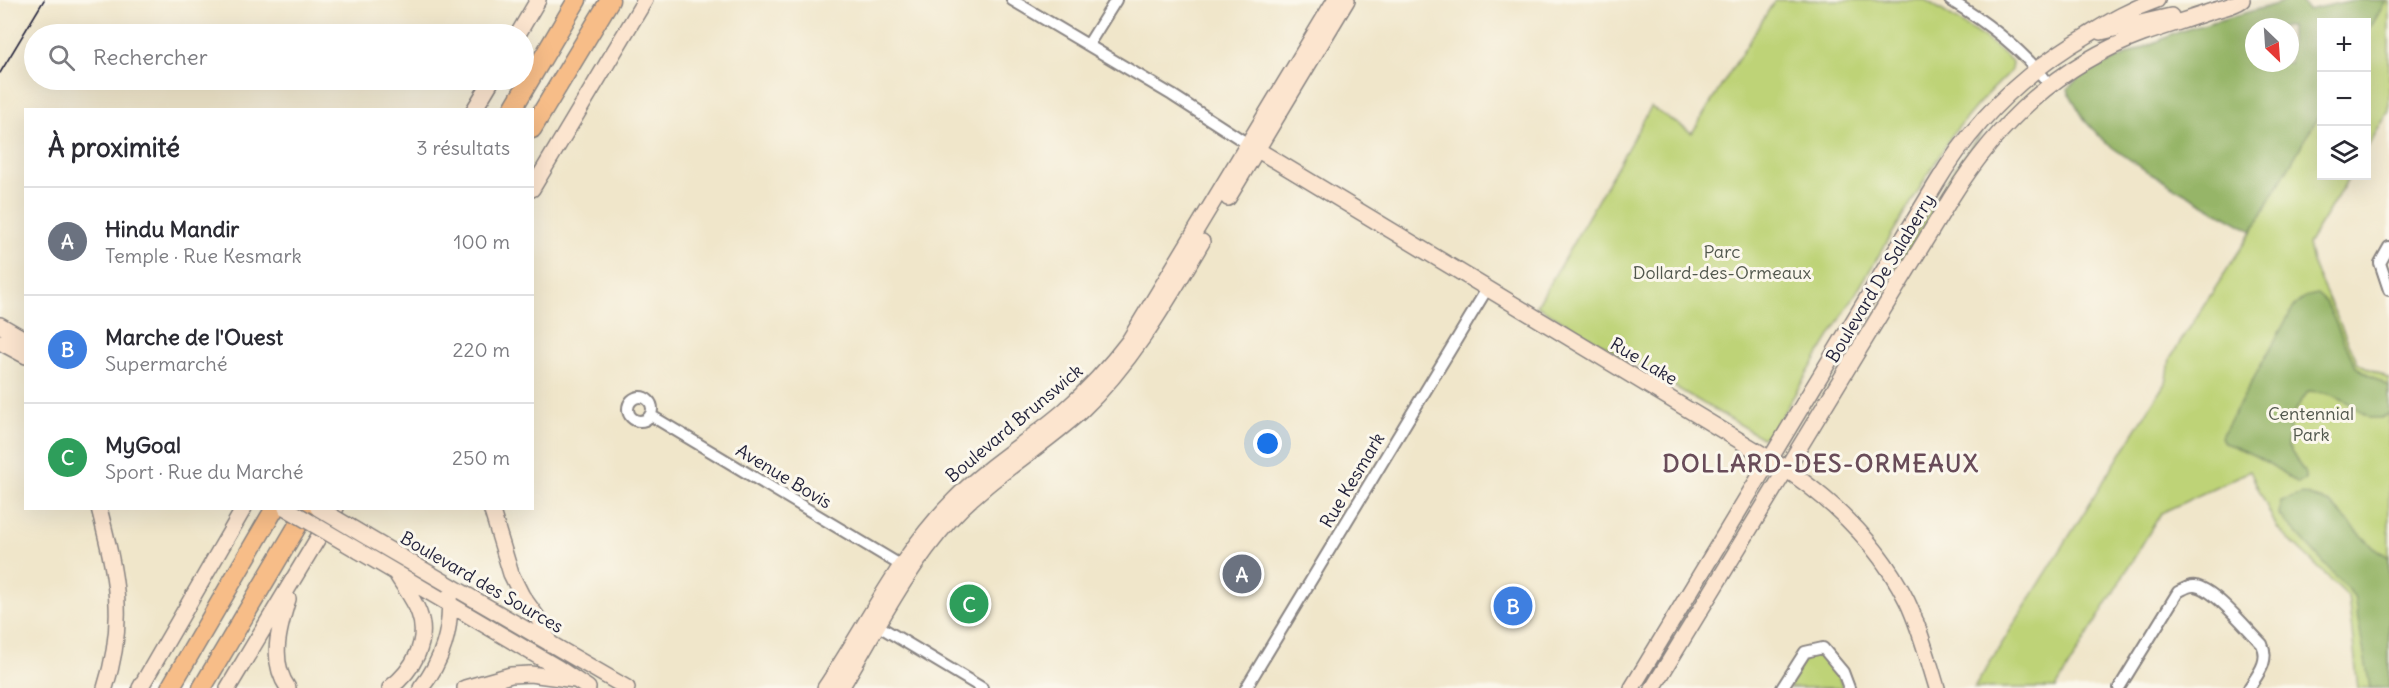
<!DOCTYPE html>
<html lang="fr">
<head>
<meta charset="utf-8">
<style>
  :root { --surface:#fff; --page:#f7f7f7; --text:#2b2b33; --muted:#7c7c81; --line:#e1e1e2; --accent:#c8321e }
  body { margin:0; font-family:Delius,sans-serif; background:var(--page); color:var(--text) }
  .controls { position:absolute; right:18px; top:18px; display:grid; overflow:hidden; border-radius:0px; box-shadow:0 6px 24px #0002 }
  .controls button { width:54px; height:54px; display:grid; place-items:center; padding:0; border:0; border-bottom:2px solid var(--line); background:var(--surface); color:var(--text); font:30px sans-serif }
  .compass { position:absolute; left:2245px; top:18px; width:54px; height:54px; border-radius:50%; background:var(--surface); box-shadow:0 6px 24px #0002; rotate:155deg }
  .you { position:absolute; left:1268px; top:444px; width:21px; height:21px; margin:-15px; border:4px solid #fff; border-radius:50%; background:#1a73e8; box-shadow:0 0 0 9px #1a73e833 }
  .badge { display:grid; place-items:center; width:39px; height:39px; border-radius:50%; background:var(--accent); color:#fff; font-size:20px; font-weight:700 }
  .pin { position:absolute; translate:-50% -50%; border:3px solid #fff; box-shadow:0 2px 6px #0006 }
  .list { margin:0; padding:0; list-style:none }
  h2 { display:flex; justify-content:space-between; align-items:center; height:78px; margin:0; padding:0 24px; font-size:26px }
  h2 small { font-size:20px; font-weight:400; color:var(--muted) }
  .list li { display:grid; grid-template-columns:39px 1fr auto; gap:18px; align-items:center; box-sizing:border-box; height:108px; padding:0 24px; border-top:2px solid var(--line) }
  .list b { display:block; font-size:22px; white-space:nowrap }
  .list p { margin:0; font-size:20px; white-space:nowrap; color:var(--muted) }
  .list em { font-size:20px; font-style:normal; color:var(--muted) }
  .icon { flex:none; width:33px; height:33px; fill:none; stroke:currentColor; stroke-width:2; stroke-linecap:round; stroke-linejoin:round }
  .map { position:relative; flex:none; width:2389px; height:688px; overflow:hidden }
  .search { position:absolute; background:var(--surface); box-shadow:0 6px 24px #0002; left:24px; top:24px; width:510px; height:66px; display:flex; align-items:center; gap:15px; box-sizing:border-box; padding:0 21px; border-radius:33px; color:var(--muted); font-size:22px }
  .panel { position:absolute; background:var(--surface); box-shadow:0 6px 24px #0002; left:24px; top:108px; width:510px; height:402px; border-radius:0px }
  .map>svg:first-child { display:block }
</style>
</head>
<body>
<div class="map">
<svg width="2389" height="688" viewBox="0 0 2389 688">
  <rect width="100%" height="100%" fill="#fbf7ec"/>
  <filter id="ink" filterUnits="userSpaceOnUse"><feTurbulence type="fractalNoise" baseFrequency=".0167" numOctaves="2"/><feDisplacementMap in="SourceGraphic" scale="12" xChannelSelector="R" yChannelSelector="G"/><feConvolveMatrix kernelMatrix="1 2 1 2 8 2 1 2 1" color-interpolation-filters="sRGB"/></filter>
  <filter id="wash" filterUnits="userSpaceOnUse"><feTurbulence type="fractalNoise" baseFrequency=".008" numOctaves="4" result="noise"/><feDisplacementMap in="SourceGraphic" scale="24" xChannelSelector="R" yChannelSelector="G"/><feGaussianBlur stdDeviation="1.35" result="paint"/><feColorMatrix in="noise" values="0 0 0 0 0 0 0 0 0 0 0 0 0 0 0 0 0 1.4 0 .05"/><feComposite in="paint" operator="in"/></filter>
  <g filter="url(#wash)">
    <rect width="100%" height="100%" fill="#f0e6ca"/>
    <path fill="#bed377" stroke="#707a59" stroke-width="1.5" d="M1775 0H1926L1986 39 2013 62 2012 70 1979 103 1952 135 1770 435 1762 438 1537 306 1651 107 1692 133Z
      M2386 0H2389V111L2367 148V34Z
      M2321 111 2322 176H2350L2308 244 2312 263 2358 363 2389 379V688H2358L2348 596 2277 528 2250 471 2161 513 2056 688H1974L2167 380 2170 358 2252 231Z
      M1985 127 1897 273 1893 270C1922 221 1950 172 1985 127Z
      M1817 654H1822L1836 670 1843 688H1789L1806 657Z"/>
    <path fill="#96b568" stroke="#5c6c52" stroke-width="1.5" fill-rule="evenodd" d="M2291 0H2300L2308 10 2353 0H2386L2367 34 2366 22H2322L2321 111 2252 231 2151 174 2106 143 2086 122 2069 93 2068 88 2083 74 2181 31ZM2254 27H2290V63H2254Z
      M2317 294 2326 302 2356 367 2389 387V414L2381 418H2369C2348 401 2335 392 2308 391L2292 416 2287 445 2304 472 2306 479 2298 484C2274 465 2252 452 2224 443L2221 437 2294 306 2305 297Z
      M2303 494 2330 503 2374 548 2389 557V688H2370L2354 596 2279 514 2281 501Z"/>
  </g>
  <g filter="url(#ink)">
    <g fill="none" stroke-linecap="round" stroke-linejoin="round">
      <g stroke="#898482" stroke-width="14">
        <path id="street" d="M1012 0 1172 95 1248 144
          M1950 0C1988 23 2022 49 2049 84
          M1088 45 1116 0
          M2389 247 2380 263 2389 290
          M628 409a12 12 0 1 1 24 0a12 12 0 1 1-24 0Z
          M650 415 902 566
          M872 622 982 688
          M1246 688 1487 289
          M1782 688 1805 652 1823 648 1843 672 1849 688
          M2119 688 2178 592C2184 589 2189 585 2195 586 2214 588 2248 630 2262 644 2270 661 2258 674 2249 688"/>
      </g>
      <g stroke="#898482" stroke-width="18">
        <path id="secondary" d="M2101 32 2171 16
          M518 34 538 0
          M474 110 492 80
          M1248 144 1770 459C1826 494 1877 540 1907 601 1920 628 1928 659 1937 688
          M532 189 645 0
          M1228 198 1347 0
          M0 325 26 340
          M0 342 26 356
          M99 508C116 575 127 620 105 688
          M491 508 511 574 522 596 540 621 550 644
          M367 537 627 688
          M359 551 558 668 588 688
          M288 599C279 628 269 661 288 688
          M140 688 244 508
          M228 688 336 508
          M390 688C412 671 430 642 419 613 414 599 404 587 397 575
          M421 688C442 662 452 629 449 596
          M465 688 511 675 530 674 575 680
          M825 688C867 625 900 554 954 500 987 466 1028 442 1064 411 1088 390 1110 366 1129 341L1335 0
          M841 688C875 631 906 569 950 520 989 477 1038 450 1080 412 1132 363 1166 303 1202 242
          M1632 688 1936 184C1974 120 2024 72 2088 35 2112 20 2131 9 2157 0
          M1653 688 1951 198C1998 123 2058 65 2143 34 2166 26 2189 19 2212 11 2222 8 2234 6 2242 0"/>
      </g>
      <g stroke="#898482" stroke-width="21">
        <path id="highway" d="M512 110 577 0
          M532 129 610 0
          M170 688 275 508
          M202 688 308 508"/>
      </g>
      <use href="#street" stroke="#fff" stroke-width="10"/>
      <use href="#secondary" stroke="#fce5cf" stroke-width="15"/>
      <use href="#highway" stroke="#f7bd88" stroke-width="18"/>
      <path stroke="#22223b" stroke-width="1.5" d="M0 73 44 0"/>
      <g stroke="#898482" stroke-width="18" stroke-linecap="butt">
        <path id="secondary-bridge" d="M286 508 359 551
          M318 508 367 537"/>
      </g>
      <use href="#secondary-bridge" stroke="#fce5cf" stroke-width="15"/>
    </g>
  </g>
  <g text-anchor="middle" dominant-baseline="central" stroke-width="6" stroke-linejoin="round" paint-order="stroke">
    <g font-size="18" fill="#51574d" stroke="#fbf7ec">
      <text x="1722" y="251">Parc<tspan x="1722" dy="21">Dollard-des-Ormeaux</tspan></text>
      <text x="2311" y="413">Centennial<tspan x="2311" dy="21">Park</tspan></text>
    </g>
    <g font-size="18" fill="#22223b" stroke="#fbf7ec">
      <text transform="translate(1880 278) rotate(-59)">Boulevard De Salaberry</text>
      <text transform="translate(1644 361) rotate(31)">Rue Lake</text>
      <text transform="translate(1014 423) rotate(-40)">Boulevard Brunswick</text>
      <text transform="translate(784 476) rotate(31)">Avenue Bovis</text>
      <text transform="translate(1352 480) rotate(-59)">Rue Kesmark</text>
      <text transform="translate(482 582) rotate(30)">Boulevard des Sources</text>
    </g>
    <g font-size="24" font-weight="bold" letter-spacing="1.5" fill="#694c59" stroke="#fbf7ec">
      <text x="1821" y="463">DOLLARD-DES-ORMEAUX</text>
    </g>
  </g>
</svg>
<div class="controls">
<button>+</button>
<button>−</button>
<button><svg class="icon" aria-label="layers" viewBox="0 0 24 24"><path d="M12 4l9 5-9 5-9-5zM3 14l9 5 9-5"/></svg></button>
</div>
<svg class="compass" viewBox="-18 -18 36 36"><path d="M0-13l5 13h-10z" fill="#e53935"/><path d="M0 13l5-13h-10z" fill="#7c7c81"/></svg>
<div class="you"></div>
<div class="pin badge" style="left:1242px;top:574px;background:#6b7280">A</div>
<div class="pin badge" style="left:1513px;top:606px;background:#3f7fe0">B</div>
<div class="pin badge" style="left:969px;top:604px;background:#2e9e5b">C</div>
<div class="search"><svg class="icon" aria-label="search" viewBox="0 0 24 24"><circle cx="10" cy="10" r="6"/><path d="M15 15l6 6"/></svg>Rechercher</div>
<section class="panel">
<h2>À proximité<small>3 résultats</small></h2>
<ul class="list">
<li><span class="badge" style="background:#6b7280">A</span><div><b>Hindu Mandir</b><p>Temple · Rue Kesmark</p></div><em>100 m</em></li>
<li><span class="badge" style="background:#3f7fe0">B</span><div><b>Marche de l'Ouest</b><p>Supermarché</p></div><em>220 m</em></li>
<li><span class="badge" style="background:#2e9e5b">C</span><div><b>MyGoal</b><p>Sport · Rue du Marché</p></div><em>250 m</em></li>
</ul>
</section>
</div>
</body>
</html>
